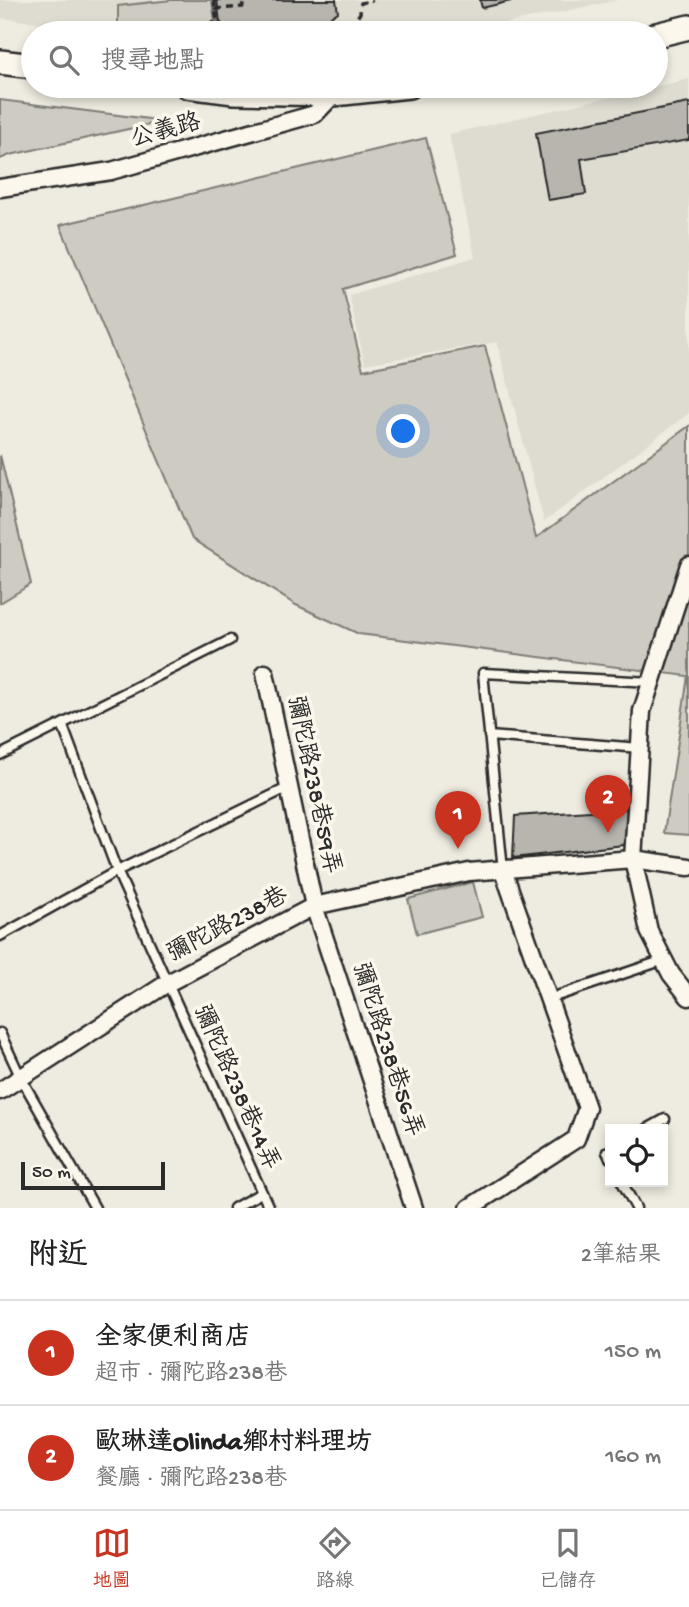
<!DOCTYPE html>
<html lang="zh-TW">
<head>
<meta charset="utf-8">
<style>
  :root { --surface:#fff; --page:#f2f2f2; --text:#222; --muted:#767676; --line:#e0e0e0; --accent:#c8321e }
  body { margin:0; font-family:"Gochi Hand","LXGW WenKai TC",sans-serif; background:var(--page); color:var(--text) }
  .controls { position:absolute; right:21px; bottom:21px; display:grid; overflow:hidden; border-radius:0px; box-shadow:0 4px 10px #0003 }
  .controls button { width:63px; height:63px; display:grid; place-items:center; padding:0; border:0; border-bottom:2px solid var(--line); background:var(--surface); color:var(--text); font:35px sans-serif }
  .scale { position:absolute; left:21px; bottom:18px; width:144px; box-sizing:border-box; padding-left:7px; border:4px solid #2b2b2b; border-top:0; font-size:19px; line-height:24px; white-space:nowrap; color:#2b2b2b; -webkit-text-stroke:5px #fbf7ec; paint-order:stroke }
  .you { position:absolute; left:404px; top:432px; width:24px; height:24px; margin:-18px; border:5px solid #fff; border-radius:50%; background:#1a73e8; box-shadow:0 0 0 10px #1a73e833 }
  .badge { display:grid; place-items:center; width:46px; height:46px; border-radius:50%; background:var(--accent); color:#fff; font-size:23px; font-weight:700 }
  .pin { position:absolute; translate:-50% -58px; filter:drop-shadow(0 2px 4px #0008) }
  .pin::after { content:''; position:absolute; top:37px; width:24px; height:21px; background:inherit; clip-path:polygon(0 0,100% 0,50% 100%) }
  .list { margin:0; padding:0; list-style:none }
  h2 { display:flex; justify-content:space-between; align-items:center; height:91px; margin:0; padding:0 28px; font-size:30px }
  h2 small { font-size:23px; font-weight:400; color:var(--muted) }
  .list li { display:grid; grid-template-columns:46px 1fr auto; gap:21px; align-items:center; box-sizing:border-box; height:105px; padding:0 28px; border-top:2px solid var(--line) }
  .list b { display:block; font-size:26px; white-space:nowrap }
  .list p { margin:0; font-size:23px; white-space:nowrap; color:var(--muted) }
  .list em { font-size:23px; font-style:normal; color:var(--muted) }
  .icon { flex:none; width:38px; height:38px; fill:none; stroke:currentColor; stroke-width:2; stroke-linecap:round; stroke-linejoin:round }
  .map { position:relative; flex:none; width:689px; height:1208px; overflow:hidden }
  .search { position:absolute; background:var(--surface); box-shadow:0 4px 10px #0003; left:21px; right:21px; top:21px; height:77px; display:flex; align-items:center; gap:18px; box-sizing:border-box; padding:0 24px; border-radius:38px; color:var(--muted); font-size:26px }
  .sheet { height:301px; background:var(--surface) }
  nav { display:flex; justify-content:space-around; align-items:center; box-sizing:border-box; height:98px; border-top:2px solid var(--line); background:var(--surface); font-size:19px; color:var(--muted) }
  nav a { display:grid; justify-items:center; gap:4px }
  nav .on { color:var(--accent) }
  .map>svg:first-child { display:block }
</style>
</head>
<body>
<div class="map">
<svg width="689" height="1208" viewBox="0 0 689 1208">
  <rect width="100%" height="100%" fill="#eeebe0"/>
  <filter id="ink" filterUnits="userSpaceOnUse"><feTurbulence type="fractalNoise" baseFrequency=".0143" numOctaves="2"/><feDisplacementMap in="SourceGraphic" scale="14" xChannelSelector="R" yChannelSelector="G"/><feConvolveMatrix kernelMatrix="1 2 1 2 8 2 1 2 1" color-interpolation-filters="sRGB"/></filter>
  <g filter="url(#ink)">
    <path fill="#dedbd1" d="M0 0H618L499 25 441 33H130L0 18Z
      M689 79V413L544 522 497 342 365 364 349 295 475 257 449 134Z"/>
    <path fill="#cecbc2" stroke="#7c7b76" stroke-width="2" d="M171 0H214L217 21 203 24 190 33 118 27V6Z
      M0 100 16 102 165 121 10 155 0 159Z
      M426 138 457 254 343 289 363 370 485 346 536 538 689 426V835L664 833 688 676 359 634 296 605 192 539 60 225Z
      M0 455 31 584 0 603Z
      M473 882 482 917 417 934 408 899Z"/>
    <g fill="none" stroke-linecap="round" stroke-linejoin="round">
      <path stroke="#74726e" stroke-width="6" d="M214 0 218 27 222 32 234 33
        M237 33 318 24 322 33
        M325 33 334 32 333 24"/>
    </g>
    <path fill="#b8b5ae" stroke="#2b2b2b" stroke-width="2" d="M217 0H336L338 12 324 21 230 32 220 22Z
      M480 0H515L482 8Z
      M689 103V140L581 159 586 194 548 200 536 133Z
      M635 808 632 844 513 858 515 816Z"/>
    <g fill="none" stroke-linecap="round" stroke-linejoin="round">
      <g stroke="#2b2b2b" stroke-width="13">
        <path id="service" d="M62 724 117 871 269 1208
          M489 736 640 748
          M0 755 230 640
          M503 870 483 673 652 682
          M0 936 117 871 289 787
          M548 999 664 960
          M0 1033 21 1078 95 1208
          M647 1129 665 1119
          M610 1150 607 1152 610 1158
          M622 1182 636 1208
          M234 1208 261 1193"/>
      </g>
      <g stroke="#2b2b2b" stroke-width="21">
        <path id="minor" d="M0 188 111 171 315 114 334 94
          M689 565 642 711 633 859 649 931 671 974 689 997
          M265 673 314 906 414 1208
          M0 1091 166 984 314 906 469 872 633 859 689 867
          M469 1208 576 1139 587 1108 503 870"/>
      </g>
      <g stroke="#2b2b2b" stroke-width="28">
        <path id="secondary" d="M656 35 689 27
          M0 62 33 66
          M187 86 234 92 334 94 409 86"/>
      </g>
      <path stroke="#2b2b2b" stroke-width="3.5" stroke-dasharray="7 5" stroke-linecap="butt" d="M214 0 217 21 207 25 209 30 222 33
        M215 9 243 7 242 0
        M277 33H291
        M342 33 347 32 360 13 361 3 373 0"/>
      <use href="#service" stroke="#fbf7ec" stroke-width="8"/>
      <use href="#minor" stroke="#fbf7ec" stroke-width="16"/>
      <use href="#secondary" stroke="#fbf7ec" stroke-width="23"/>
    </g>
  </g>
  <g text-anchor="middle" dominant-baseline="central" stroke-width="7" stroke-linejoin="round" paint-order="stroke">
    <g font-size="24" fill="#2b2b2b" stroke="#fbf7ec">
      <text transform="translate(166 132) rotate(-15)">公義路</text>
      <text transform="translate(312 785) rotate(78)">彌陀路238巷59弄</text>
      <text transform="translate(228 926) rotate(-28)">彌陀路238巷</text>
      <text transform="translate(386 1050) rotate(72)">彌陀路238巷56弄</text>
      <text transform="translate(235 1088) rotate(66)">彌陀路238巷14弄</text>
    </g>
  </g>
</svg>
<div class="controls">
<button><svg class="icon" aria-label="locate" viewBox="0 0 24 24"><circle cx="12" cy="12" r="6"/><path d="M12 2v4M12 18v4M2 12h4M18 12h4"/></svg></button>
</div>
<div class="scale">50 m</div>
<div class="you"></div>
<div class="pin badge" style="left:458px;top:849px">1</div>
<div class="pin badge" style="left:608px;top:833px">2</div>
<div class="search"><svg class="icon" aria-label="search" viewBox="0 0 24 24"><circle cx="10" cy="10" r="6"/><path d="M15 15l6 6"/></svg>搜尋地點</div>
</div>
<section class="sheet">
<h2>附近<small>2筆結果</small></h2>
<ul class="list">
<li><span class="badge">1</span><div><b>全家便利商店</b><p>超市 · 彌陀路238巷</p></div><em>150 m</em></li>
<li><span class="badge">2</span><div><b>歐琳達Olinda鄉村料理坊</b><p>餐廳 · 彌陀路238巷</p></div><em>160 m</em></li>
</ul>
</section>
<nav>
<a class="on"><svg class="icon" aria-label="map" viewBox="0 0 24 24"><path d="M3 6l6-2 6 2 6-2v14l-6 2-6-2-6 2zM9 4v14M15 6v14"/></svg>地圖</a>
<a><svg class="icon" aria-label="directions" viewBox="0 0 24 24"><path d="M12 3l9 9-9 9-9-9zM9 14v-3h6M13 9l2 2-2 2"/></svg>路線</a>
<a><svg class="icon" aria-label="saved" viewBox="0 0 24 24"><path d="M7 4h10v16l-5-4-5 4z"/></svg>已儲存</a>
</nav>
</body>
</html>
